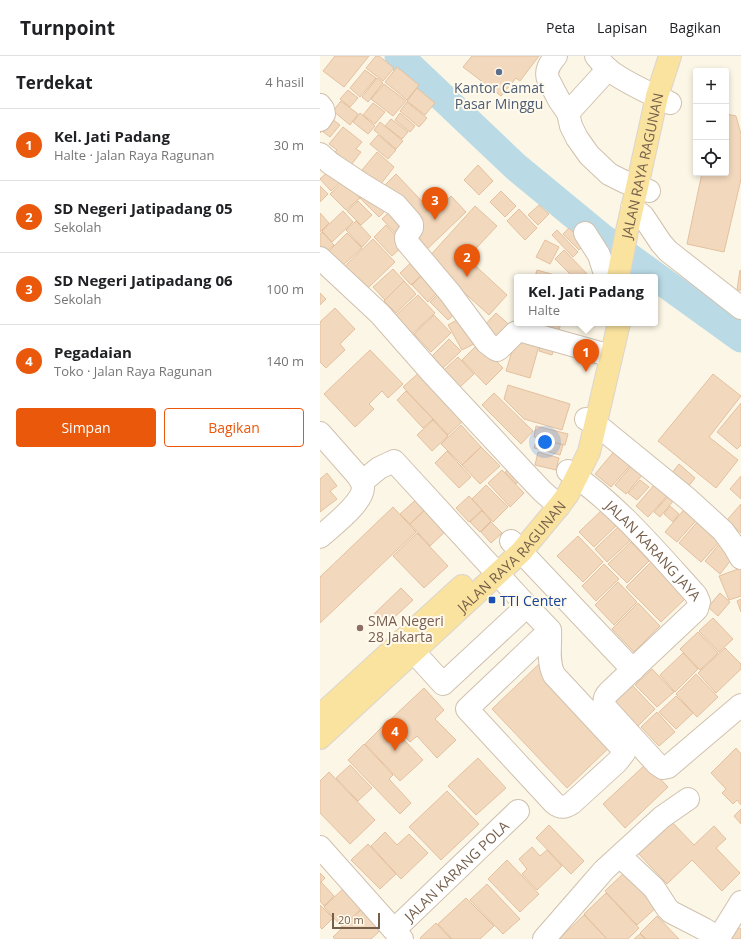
<!DOCTYPE html>
<html lang="id">
<head>
<meta charset="utf-8">
<style>
  :root { --surface:#fff; --page:#f6f6f6; --text:#202124; --muted:#757577; --line:#e0e0e0; --accent:#ea580c }
  body { margin:0; font-family:"Open Sans",sans-serif; background:var(--page); color:var(--text) }
  .controls { position:absolute; right:12px; top:12px; display:grid; overflow:hidden; border-radius:4px; box-shadow:0 2px 6px #0003 }
  .controls button { width:36px; height:36px; display:grid; place-items:center; padding:0; border:0; border-bottom:1px solid var(--line); background:var(--surface); color:var(--text); font:20px sans-serif }
  .scale { position:absolute; left:12px; bottom:10px; width:48px; box-sizing:border-box; padding-left:4px; border:2px solid #755e4a; border-top:0; font-size:11px; line-height:14px; white-space:nowrap; color:#755e4a; -webkit-text-stroke:3px #fffaec; paint-order:stroke }
  .you { position:absolute; left:225px; top:386px; width:14px; height:14px; margin:-10px; border:3px solid #fff; border-radius:50%; background:#1a73e8; box-shadow:0 0 0 6px #1a73e833 }
  .badge { display:grid; place-items:center; width:26px; height:26px; border-radius:50%; background:var(--accent); color:#fff; font-size:13px; font-weight:700 }
  .pin { position:absolute; translate:-50% -33px; filter:drop-shadow(0 1px 2px #0008) }
  .pin::after { content:''; position:absolute; top:21px; width:14px; height:12px; background:inherit; clip-path:polygon(0 0,100% 0,50% 100%) }
  .popup { position:absolute; left:194px; top:218px; width:144px; height:52px; box-sizing:border-box; display:grid; place-content:center; border-radius:4px; background:var(--surface); filter:drop-shadow(0 1px 3px #0005); font-size:13px; white-space:nowrap; color:var(--muted) }
  .popup b { font-size:15px; color:var(--text) }
  .popup::after { content:''; position:absolute; left:50%; top:100%; margin-left:-8px; border:8px solid transparent; border-top-color:var(--surface) }
  .list { margin:0; padding:0; list-style:none }
  h2 { display:flex; justify-content:space-between; align-items:center; height:52px; margin:0; padding:0 16px; font-size:17px }
  h2 small { font-size:13px; font-weight:400; color:var(--muted) }
  .list li { display:grid; grid-template-columns:26px 1fr auto; gap:12px; align-items:center; box-sizing:border-box; height:72px; padding:0 16px; border-top:1px solid var(--line) }
  .list b { display:block; font-size:15px; white-space:nowrap }
  .list p { margin:0; font-size:13px; white-space:nowrap; color:var(--muted) }
  .list em { font-size:13px; font-style:normal; color:var(--muted) }
  .actions { display:flex; gap:8px; padding:12px 16px }
  .actions a { flex:1; padding:9px 0; border:1px solid var(--accent); border-radius:4px; text-align:center; font-size:14px; color:var(--accent) }
  .actions .main { background:var(--accent); color:#fff }
  .icon { flex:none; width:22px; height:22px; fill:none; stroke:currentColor; stroke-width:2; stroke-linecap:round; stroke-linejoin:round }
  .map { position:relative; flex:none; width:421px; height:883px; overflow:hidden }
  header { display:flex; align-items:center; gap:24px; box-sizing:border-box; height:56px; padding:0 20px; background:var(--surface); border-bottom:1px solid var(--line) }
  header strong { font-size:19px }
  nav { display:flex; gap:22px; margin-inline-start:auto; font-size:14px }
  main { display:flex }
  aside { flex:1; background:var(--surface) }
  .map>svg:first-child { display:block }
</style>
</head>
<body>
<header>
<strong>Turnpoint</strong>
<nav><a>Peta</a><a>Lapisan</a><a>Bagikan</a></nav>
</header>
<main>
<aside>
<h2>Terdekat<small>4 hasil</small></h2>
<ul class="list">
<li><span class="badge">1</span><div><b>Kel. Jati Padang</b><p>Halte · Jalan Raya Ragunan</p></div><em>30 m</em></li>
<li><span class="badge">2</span><div><b>SD Negeri Jatipadang 05</b><p>Sekolah</p></div><em>80 m</em></li>
<li><span class="badge">3</span><div><b>SD Negeri Jatipadang 06</b><p>Sekolah</p></div><em>100 m</em></li>
<li><span class="badge">4</span><div><b>Pegadaian</b><p>Toko · Jalan Raya Ragunan</p></div><em>140 m</em></li>
</ul>
<div class="actions"><a class="main">Simpan</a><a>Bagikan</a></div>
</aside>
<div class="map">
<svg width="421" height="883" viewBox="0 0 421 883">
  <rect width="100%" height="100%" fill="#fcf6e6"/>
  <g fill="none" stroke-linecap="round" stroke-linejoin="round">
    <path stroke="#badbe6" stroke-width="29" d="M79 0 196 111 281 181 421 282"/>
  </g>
  <path fill="#f2d8bd" stroke="#e4c09e" d="M15 0H49L24 31 3 15Z
    M56 0H59L74 12 63 25 46 12Z
    M152 0H219L200 25 196 22 181 40 143 11Z
    M77 11 99 29 87 44 65 26Z
    M45 14 56 22 40 41 30 32Z
    M57 22 63 27 48 46 42 41Z
    M64 28 86 45 73 60 51 43Z
    M97 32 115 47 105 59 87 45Z
    M28 34 38 42 30 51 20 43Z
    M21 45 38 58 30 69 13 55Z
    M87 46 107 62 99 71 80 55Z
    M53 47 65 56 55 68 43 59Z
    M40 57 55 70 48 78 33 66Z
    M80 57 95 70 90 76 75 64Z
    M406 58 416 60 421 78V123L404 196 367 188 382 117H406Z
    M7 59 20 69 10 81 2 75 0 77V68Z
    M71 63 88 76 82 83 65 70Z
    M60 66 83 85 76 93 54 74Z
    M23 71 42 86 36 93 41 96 31 109 15 96 17 94 9 88Z
    M58 79 76 94 68 103 50 88Z
    M57 96 74 111 60 129 42 114Z
    M158 109 173 125 159 139 144 124Z
    M13 111 25 122 11 135 0 123Z
    M76 118 114 158 131 140 146 156 103 197 88 182 61 133Z
    M24 125 40 142 26 154 10 138Z
    M0 130 8 138 0 146Z
    M47 134 69 151 59 161 40 142Z
    M181 135 196 150 185 161 170 146Z
    M38 145 52 159 41 169 27 155Z
    M219 149 229 158 218 169 208 159Z
    M155 150 177 170 147 202 187 239 169 259 107 203Z
    M74 151 91 169 79 181 62 163Z
    M199 153 217 172 205 184 187 165Z
    M23 155 33 166 12 186 2 175Z
    M0 157 9 167 0 176Z
    M36 165 51 181 42 191 26 174Z
    M66 169 84 189 72 200 54 181Z
    M249 172 265 188 259 194 243 178Z
    M237 174 258 196 253 201 232 179Z
    M2 176 14 189 3 198 0 195V178Z
    M27 177 42 192 21 211 7 197Z
    M53 183 75 206 47 233 25 210Z
    M225 184 239 191 230 208 216 201Z
    M244 194 270 221H253L235 203Z
    M96 202 107 214 91 229 80 217Z
    M73 213 84 225 65 244 53 231Z
    M217 214 242 221H215Z
    M420 214 421 215V234H417Z
    M106 215 122 232 108 246 92 229Z
    M84 225 96 238 76 257 64 245Z
    M121 235 139 254 128 264 110 246Z
    M0 237 6 243 0 249Z
    M98 239 115 257 92 278 75 260Z
    M15 252 35 273 20 288 25 294 6 312 0 306V266Z
    M176 257 194 273 179 290 161 273Z
    M114 259 131 277 111 296 94 278Z
    M144 260 158 286 142 294 128 269Z
    M201 267H241L237 281Z
    M197 279 220 286 210 322 186 315Z
    M129 283 141 295 123 312 112 300Z
    M221 286 235 290 232 299 219 295Z
    M159 287 183 312 166 329 142 304Z
    M50 294 83 328 68 342 62 335 49 348 54 353 35 371 4 338Z
    M138 301 154 318 140 331 124 314Z
    M102 314 147 361 128 379 83 331Z
    M393 318 421 340 389 381 418 404 396 432 338 385Z
    M188 329 250 348 242 374 204 363 184 343Z
    M86 335 113 363 103 372 77 344Z
    M174 337 213 375 201 388 162 349Z
    M421 347V389L417 393 397 376Z
    M113 364 128 380 112 395 97 379Z
    M141 369 161 391 142 409 121 388Z
    M216 370 248 378 245 389 214 381Z
    M217 382 243 389 240 399 214 392Z
    M161 391 180 410 160 428 142 409Z
    M297 392 313 406 291 431 275 418Z
    M127 395 151 421 139 432 115 407Z
    M218 396 239 402 236 414 215 409Z
    M195 407 206 419 196 428 185 416Z
    M359 408 375 422 367 432 351 418Z
    M312 409 323 418 306 438 295 429Z
    M182 414 204 437 190 451 168 427Z
    M7 417 17 430 10 435 17 443 0 456V423Z
    M421 420V443L410 433Z
    M320 424 329 431 317 444 308 437Z
    M335 428 348 439 328 461 316 450Z
    M166 429 188 451 173 466 152 443Z
    M349 439 354 444 340 461 334 456Z
    M149 440 162 454 149 466 136 452Z
    M99 441 108 451 90 468 80 458Z
    M421 448V477L407 464Z
    M368 449 380 460 357 486 345 476Z
    M350 450 359 458 353 466 344 458Z
    M73 451 96 476 0 567V521Z
    M108 451 129 472 110 490 90 468Z
    M284 452 299 467 274 491 259 476Z
    M162 455 171 465 160 476 150 466Z
    M378 465 400 485 381 506 359 487Z
    M171 466 182 477 171 487 161 476Z
    M299 470 312 483 287 506 275 493Z
    M97 477 128 510 104 532 73 500Z
    M258 480 283 506 263 526 237 500Z
    M311 486 329 505 307 527 288 508Z
    M401 486 415 499 400 518 385 505Z
    M335 502 370 538 341 566 306 531Z
    M284 508 299 523 276 545 262 530Z
    M421 512V540L409 544 399 520Z
    M298 526 317 546 294 569 275 549Z
    M81 532 93 544 65 570 54 558Z
    M400 537 410 546 398 560 388 551Z
    M421 543V556L417 545Z
    M318 547 340 570 314 596 292 573Z
    M393 562 413 583 399 596 379 575Z
    M378 576 398 597 380 614 360 593Z
    M405 592 421 608V613L396 637 378 617Z
    M363 597 378 613 355 636 340 619Z
    M219 608 294 687 247 732 172 653Z
    M332 613 354 636 337 651 315 629Z
    M376 618 398 641 377 661 356 638Z
    M311 628 335 653 316 672 292 647Z
    M104 632 124 654 115 663 136 684 117 702 97 680 90 686 70 664Z
    M356 640 373 657 356 673 339 656Z
    M337 656 355 676 339 690 321 671Z
    M67 666 103 704 80 725 45 688Z
    M44 688 73 719 69 723 91 747 80 758 28 704Z
    M416 692 421 698V749L417 744 413 748 402 737 406 733 391 717Z
    M158 702 186 732 156 759 128 730Z
    M326 708 348 731 305 772 283 748Z
    M30 709 52 732 38 745 16 722Z
    M9 716 55 764 30 788 0 757V725Z
    M127 735 159 768 121 804 89 771Z
    M421 753V768L414 760Z
    M350 764 374 789 394 770 406 783 396 792 420 817 402 835 372 804 347 828 317 796Z
    M229 769 264 805 251 818 216 782Z
    M65 776 77 789 89 778 108 797 81 823 51 790Z
    M48 788 76 818 60 833 31 804Z
    M212 791 220 800 227 794 242 810 217 834 202 818 207 813 199 803Z
    M187 804 219 838 200 856 168 823Z
    M305 816 338 850 317 869 285 835Z
    M0 817 5 822 0 827Z
    M1 826 14 840 4 850 0 845V827Z
    M28 828 47 847 22 871 4 851Z
    M167 828 200 863 183 878 150 844Z
    M286 837 319 872 308 883H287L264 858Z
    M146 842 174 870 160 883H132L118 868Z
    M0 849 13 862 2 873 0 871Z
    M44 851 64 871 51 883H15L13 881Z
    M264 859 287 883H239Z
    M337 860 359 883H326L320 877Z
    M116 867 131 883H101L100 882Z
    M414 869 421 873V883H407Z
    M320 878 325 883H314Z"/>
  <g fill="none" stroke-linecap="round" stroke-linejoin="round">
    <g stroke="#d0c1ae" stroke-width="24">
      <g id="minor">
        <path d="M236 0C230 7 225 14 228 23L239 44 248 57 251 70 257 82 269 99 289 118 305 126 329 135"/>
        <path d="M276 0C280 5 284 10 289 14 307 28 330 37 350 47"/>
        <path d="M0 49 3 53 4 58 0 64"/>
        <path d="M248 57 288 13"/>
        <path d="M0 98 10 107 43 129 76 149 90 165 92 168V172L86 181V183L87 186 130 237 167 287 175 293 177 294 180 292 195 277 197 276 202 275 291 300"/>
        <path d="M312 152 323 160 341 187 348 195 421 252"/>
        <path d="M265 177 279 199 286 221"/>
        <path d="M0 202 60 258 111 316 204 416 222 435 239 450"/>
        <path d="M266 363 276 368 368 443 403 475 414 490 421 502"/>
        <path d="M0 377 38 420C40 424 43 427 43 432 42 448 12 470 0 481"/>
        <path id="s1" d="M248 415C297 448 336 495 376 539L379 546 377 553 375 555 289 636C285 640 283 644 285 651L337 708 343 712 348 711 421 649"/>
        <path d="M42 426 59 412 74 405 207 550"/>
        <path d="M191 485 313 614"/>
        <path d="M83 584 123 628 207 550 230 574 147 653 234 747C240 752 245 752 252 747L297 706 304 697 302 692 234 619C227 605 231 589 230 574"/>
        <path d="M0 791 82 883"/>
        <path d="M300 800 334 832 347 852 351 856 384 873 399 882"/>
        <path id="s2" d="M74 874 198 755"/>
        <path d="M224 883 271 829 284 814 342 761 368 743"/>
        <path d="M398 883 421 846"/>
      </g>
    </g>
    <g stroke="#dbd5d0" stroke-width="24">
      <g id="major">
        <path id="s3" d="M298 221 307 175 317 131 337 40 350 0"/>
        <path d="M0 660 142 530"/>
        <path id="s4" d="M0 682 201 496 239 450 248 438 269 396 299 267"/>
      </g>
    </g>
    <use href="#minor" stroke="#fff" stroke-width="22"/>
    <use href="#major" stroke="#fae29f" stroke-width="22"/>
  </g>
  <circle fill="#5c6f8a" stroke="#fffaec" stroke-width="1.5" cx="179" cy="16" r="4"/>
  <rect fill="#1a4fb4" stroke="#fffaec" stroke-width="1.5" x="168" y="540" width="8" height="8" rx="2"/>
  <circle fill="#8d6e63" stroke="#fffaec" stroke-width="1.5" cx="40" cy="572" r="4"/>
  <g text-anchor="middle" dominant-baseline="central" stroke-width="4" stroke-linejoin="round" paint-order="stroke">
    <g font-size="14" fill="#4e5e75" stroke="#fffaec">
      <text x="179" y="31">Kantor Camat<tspan x="179" dy="16">Pasar Minggu</tspan></text>
    </g>
    <g font-size="14" fill="#755e4a" stroke="#fffaec">
      <text stroke="none"><textPath href="#s3" startOffset="114">JALAN RAYA RAGUNAN</textPath></text>
      <text stroke="none"><textPath href="#s1" startOffset="117">JALAN KARANG JAYA</textPath></text>
      <text stroke="none"><textPath href="#s4" startOffset="264">JALAN RAYA RAGUNAN</textPath></text>
      <text stroke="none"><textPath href="#s2" startOffset="86">JALAN KARANG POLA</textPath></text>
    </g>
    <g font-size="14" fill="#164399" stroke="#fffaec" text-anchor="start">
      <text x="180" y="544">TTI Center</text>
    </g>
    <g font-size="14" fill="#785e54" stroke="#fffaec" text-anchor="start">
      <text x="48" y="564">SMA Negeri<tspan x="48" dy="16">28 Jakarta</tspan></text>
    </g>
  </g>
</svg>
<div class="controls">
<button>+</button>
<button>−</button>
<button><svg class="icon" aria-label="locate" viewBox="0 0 24 24"><circle cx="12" cy="12" r="6"/><path d="M12 2v4M12 18v4M2 12h4M18 12h4"/></svg></button>
</div>
<div class="scale">20 m</div>
<div class="you"></div>
<div class="pin badge" style="left:266px;top:316px">1</div>
<div class="popup"><b>Kel. Jati Padang</b>Halte</div>
<div class="pin badge" style="left:147px;top:221px">2</div>
<div class="pin badge" style="left:115px;top:164px">3</div>
<div class="pin badge" style="left:75px;top:695px">4</div>
</div>
</main>
</body>
</html>
